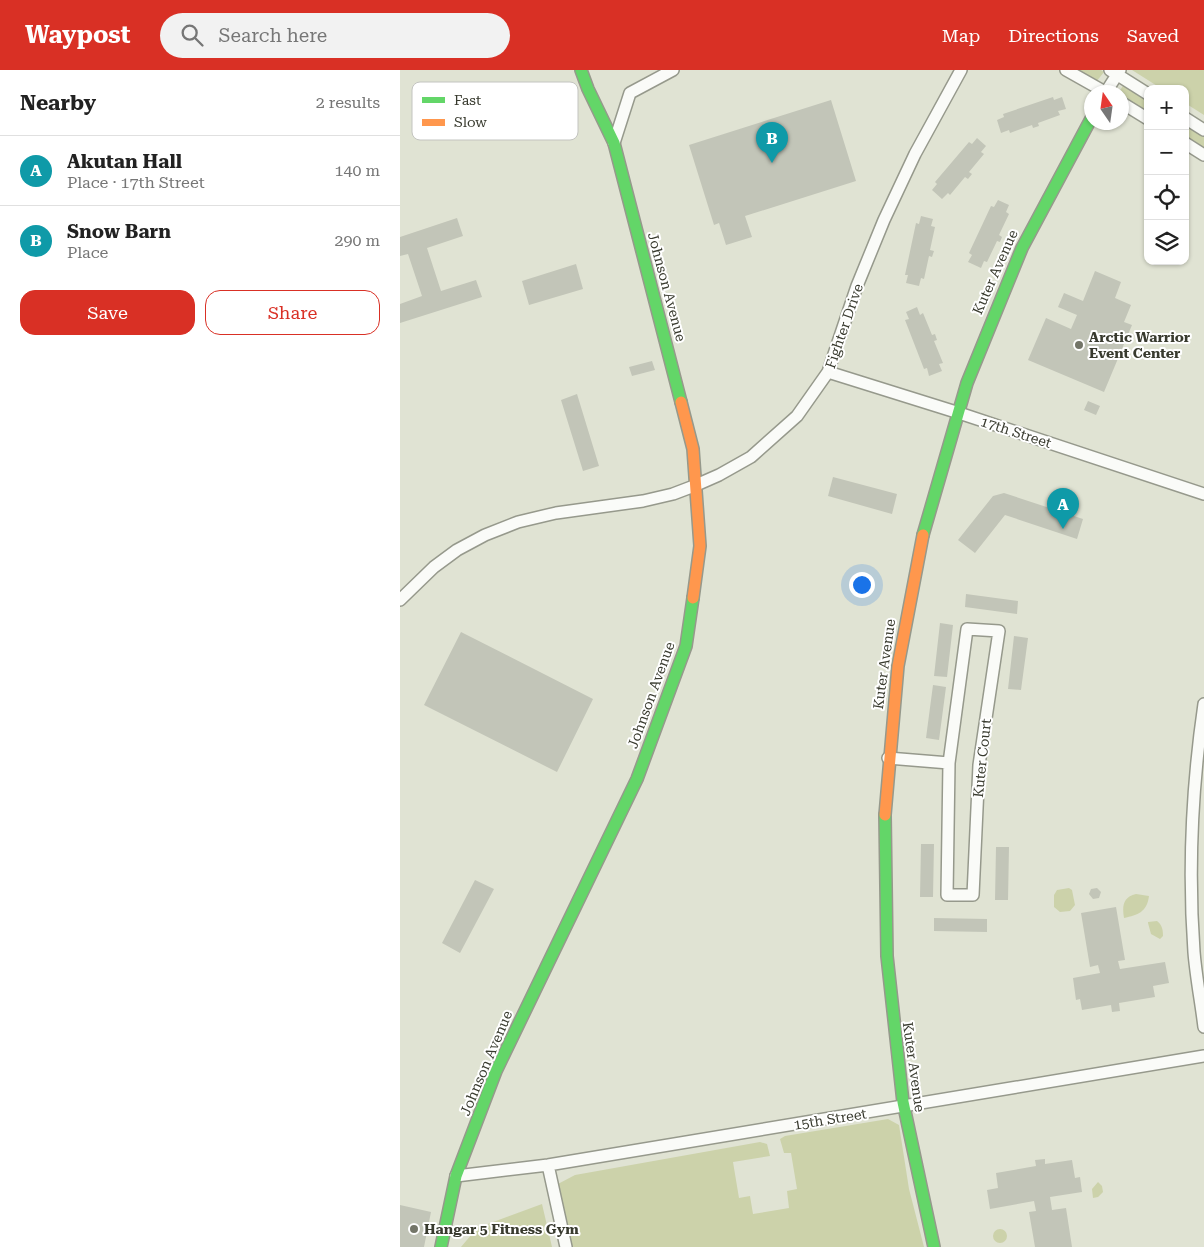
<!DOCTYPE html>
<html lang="en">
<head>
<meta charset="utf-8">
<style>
  :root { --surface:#fff; --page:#f2f2f2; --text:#222; --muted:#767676; --line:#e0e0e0; --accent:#d93025 }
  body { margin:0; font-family:"Roboto Serif",serif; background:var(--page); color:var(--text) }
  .controls { position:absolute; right:15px; top:15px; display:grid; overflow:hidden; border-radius:10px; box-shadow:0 1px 4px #0004 }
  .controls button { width:45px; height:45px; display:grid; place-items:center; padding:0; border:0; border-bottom:1px solid var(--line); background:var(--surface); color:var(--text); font:25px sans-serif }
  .compass { position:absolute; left:684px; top:15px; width:45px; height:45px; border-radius:50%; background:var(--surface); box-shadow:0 1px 4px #0004; rotate:347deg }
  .you { position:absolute; left:461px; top:514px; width:18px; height:18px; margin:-12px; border:4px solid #fff; border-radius:50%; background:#1a73e8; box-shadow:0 0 0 8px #1a73e833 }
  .badge { display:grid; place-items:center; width:32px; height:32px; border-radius:50%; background:var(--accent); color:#fff; font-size:16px; font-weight:700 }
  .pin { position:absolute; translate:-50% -41px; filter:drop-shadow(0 1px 2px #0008) }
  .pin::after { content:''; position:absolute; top:26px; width:18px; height:15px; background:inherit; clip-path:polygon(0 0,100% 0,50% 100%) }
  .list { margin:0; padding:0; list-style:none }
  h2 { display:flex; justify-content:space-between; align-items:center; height:65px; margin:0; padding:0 20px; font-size:21px }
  h2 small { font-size:16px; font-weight:400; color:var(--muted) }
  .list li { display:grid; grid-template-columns:32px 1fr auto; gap:15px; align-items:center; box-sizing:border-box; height:70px; padding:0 20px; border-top:1px solid var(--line) }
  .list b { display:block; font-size:19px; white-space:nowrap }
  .list p { margin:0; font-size:16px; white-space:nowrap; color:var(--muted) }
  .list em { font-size:16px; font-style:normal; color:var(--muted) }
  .actions { display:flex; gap:10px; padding:15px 20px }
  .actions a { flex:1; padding:11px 0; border:1px solid var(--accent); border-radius:15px; text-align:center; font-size:18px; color:var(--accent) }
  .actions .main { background:var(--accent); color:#fff }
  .icon { flex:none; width:28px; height:28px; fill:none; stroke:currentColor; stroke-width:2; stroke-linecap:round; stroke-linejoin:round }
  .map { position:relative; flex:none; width:804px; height:1177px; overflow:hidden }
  header { display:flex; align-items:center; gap:30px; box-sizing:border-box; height:70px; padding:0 25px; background:var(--accent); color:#fff }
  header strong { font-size:24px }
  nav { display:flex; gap:28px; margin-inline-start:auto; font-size:18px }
  .search { width:350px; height:45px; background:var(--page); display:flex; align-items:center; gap:12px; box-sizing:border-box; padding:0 18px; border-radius:28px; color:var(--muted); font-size:19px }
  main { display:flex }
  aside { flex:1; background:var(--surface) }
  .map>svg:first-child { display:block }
</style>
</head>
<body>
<header>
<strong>Waypost</strong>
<div class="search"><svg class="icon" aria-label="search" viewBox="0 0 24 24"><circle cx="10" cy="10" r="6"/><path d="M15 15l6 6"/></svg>Search here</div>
<nav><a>Map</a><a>Directions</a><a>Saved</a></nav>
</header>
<main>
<aside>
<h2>Nearby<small>2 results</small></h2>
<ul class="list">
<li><span class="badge" style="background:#0f9aa8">A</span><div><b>Akutan Hall</b><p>Place · 17th Street</p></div><em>140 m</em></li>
<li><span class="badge" style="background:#0f9aa8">B</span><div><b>Snow Barn</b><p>Place</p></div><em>290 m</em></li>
</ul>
<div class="actions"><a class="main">Save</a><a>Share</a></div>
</aside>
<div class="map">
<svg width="804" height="1177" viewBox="0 0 804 1177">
  <rect width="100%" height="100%" fill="#e0e3d3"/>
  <path fill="#ccd2aa" d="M677 0H701L704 2 696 12Z
    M732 0H804V45L785 33V19H762Z
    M724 14 748 28V43L722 27V22H719Z
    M785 52 804 64V78L785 66Z
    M669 818 672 820 675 835 670 841 660 842 654 837V825L657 820Z
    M736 824 749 826C747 842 738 845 724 848 722 836 723 827 736 824Z
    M757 851C762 855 763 859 763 866L760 869 751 864 748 853V852Z
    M488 1049 499 1055 509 1119 524 1177H170L156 1115 175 1105 360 1072 367 1074 370 1086 333 1092 339 1128 350 1126 353 1144 389 1138 387 1121 397 1119 391 1083H384L380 1069 385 1066Z
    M698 1112 702 1116 703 1122 698 1127 693 1128 692 1119Z
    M142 1134 152 1177H61L77 1158Z
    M593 1166a7 7 0 1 1 14 0a7 7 0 1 1-14 0Z"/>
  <path fill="#c2c5b8" d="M653 27 654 30 662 27 666 39 658 41 660 45 638 53 639 56 633 58 632 55 610 63 609 60 601 63 597 50 604 47 603 44Z
    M431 30 456 111 345 146 352 167 326 175 319 153 314 155 289 75Z
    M577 68 586 76 581 82 584 84 569 102 572 104 568 109 565 107 550 125 548 123 542 129 532 120 537 114 535 112 569 72 572 74Z
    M598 130 609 135 606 142 609 144 599 165 602 167 600 172 597 171 587 192 584 191 581 198 568 192 572 185 569 183 591 136 594 137Z
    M521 146 533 149 531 156 535 157 530 180 534 181 532 187 529 186 524 209 521 208 519 216 506 213 508 205H505L516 153 519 154Z
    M57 148 63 166 27 178 41 221 76 210 82 227 0 253V234L22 226 8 184 0 186V167Z
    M176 194 183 219 129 235 122 211Z
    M695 201 721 212 715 228 731 235 724 252 732 255 704 322 628 290 646 248 671 259 677 245 658 237 664 223 683 231Z
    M517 237 520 245 523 243 532 265 535 264 537 270 534 271 543 293 539 294 542 301 529 306 527 298 524 299 505 250 509 249 506 242Z
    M252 291 255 300 232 306 229 297Z
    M177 324 199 396 183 401 161 330Z
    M688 331 700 336 696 345 684 340Z
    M433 407 497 424 492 444 428 426Z
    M604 423 683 449 677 469 605 445 575 483 558 470 593 426Z
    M566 524 618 531 617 544 565 537Z
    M540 553 553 555 547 607 534 606Z
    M61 562 193 629 157 702 24 635Z
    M614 566 628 568 621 620 608 619Z
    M533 615 546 617 539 670 526 668Z
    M521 774H534L533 827H520Z
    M596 777H609L608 830H595Z
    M75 810 94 819 60 883 42 873Z
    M697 818 701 822 699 828 693 829 689 824 691 819Z
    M716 837 725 890 718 891 720 899 765 892 769 913 753 916 755 927 719 933 720 941 712 942 711 935 682 940 680 929 676 930 673 908 700 903 698 895 690 897 681 843Z
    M534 848 587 849V862L534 861Z
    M645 1089V1094L672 1090 675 1108 680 1107 682 1122 650 1127 652 1140 666 1138 672 1177H635L629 1142 636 1141 634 1131 590 1139 587 1120 598 1118 596 1103 636 1096 635 1090Z
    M0 1135 31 1142 24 1177H0Z"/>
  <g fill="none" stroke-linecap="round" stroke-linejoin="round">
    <g stroke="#96998c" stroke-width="14">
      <path id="street" d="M666 0 705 22
        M710 0 748 24
        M706 22 720 0
        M722 33 748 49
        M785 48 804 60
        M214 73 230 23 273 0
        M785 73 804 85
        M428 302 556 342 804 424
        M0 530 34 497 57 480 85 465 118 452 156 443 243 431 273 424 294 416 319 405 351 387 397 346 428 302 457 216 484 150 515 84 561 0
        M567 559 599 561 579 695 573 825H547L549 693Z
        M804 634C792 716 788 799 794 882 796 907 801 932 804 957
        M488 688 549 693
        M148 1095 166 1177
        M56 1106 148 1095 804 986"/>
    </g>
    <g stroke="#96998c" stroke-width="14">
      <path id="fast" d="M181 0 188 19 214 73 281 332
        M523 465 567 313 622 178 692 47
        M485 745 487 886 503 1032 534 1177
        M41 1177 56 1106 96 1001 237 709 286 576 293 528"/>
    </g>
    <g stroke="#96998c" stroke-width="14">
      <path id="slow" d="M281 332 293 379 300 476 293 528
        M485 745 498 596 523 465"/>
    </g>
    <use href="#street" stroke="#fafbf8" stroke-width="11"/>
    <use href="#fast" stroke="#63d668" stroke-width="11"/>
    <use href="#slow" stroke="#ff974d" stroke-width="11"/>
  </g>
  <g fill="#737568" stroke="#fff" stroke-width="2">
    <circle cx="679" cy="275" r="5"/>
    <circle cx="14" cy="1159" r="5"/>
  </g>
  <g text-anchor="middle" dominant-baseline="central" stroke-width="4" stroke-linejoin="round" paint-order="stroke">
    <g font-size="14" fill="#383a2e" stroke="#fff">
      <text transform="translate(595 202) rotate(-66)">Kuter Avenue</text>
      <text transform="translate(267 217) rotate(75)">Johnson Avenue</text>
      <text transform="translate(444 256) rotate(-71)">Fighter Drive</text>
      <text transform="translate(616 362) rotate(18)">17th Street</text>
      <text transform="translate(484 594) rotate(-82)">Kuter Avenue</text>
      <text transform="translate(251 625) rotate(-70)">Johnson Avenue</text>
      <text transform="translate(582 688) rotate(-84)">Kuter Court</text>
      <text transform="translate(86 993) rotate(-67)">Johnson Avenue</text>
      <text transform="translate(514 997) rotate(82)">Kuter Avenue</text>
      <text transform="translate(430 1049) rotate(-9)">15th Street</text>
    </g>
    <g font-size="14" font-weight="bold" fill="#383a2e" stroke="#fff" text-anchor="start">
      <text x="689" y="267">Arctic Warrior<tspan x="689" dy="16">Event Center</tspan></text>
      <text x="24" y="1159">Hangar 5 Fitness Gym</text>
    </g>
  </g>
  <rect x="12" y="12" width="166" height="58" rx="8" fill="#fff" stroke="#c3c4c0" stroke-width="1"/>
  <rect x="22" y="27" width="23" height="6" fill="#63d668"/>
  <rect x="22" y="49" width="23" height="7" fill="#ff974d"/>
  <g font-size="14" fill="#383a2e">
    <text x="54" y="35">Fast</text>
    <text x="54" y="57">Slow</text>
  </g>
</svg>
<div class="controls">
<button>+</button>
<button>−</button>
<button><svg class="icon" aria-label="locate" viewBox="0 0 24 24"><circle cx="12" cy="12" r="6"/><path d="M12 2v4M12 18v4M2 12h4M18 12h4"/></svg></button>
<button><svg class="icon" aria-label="layers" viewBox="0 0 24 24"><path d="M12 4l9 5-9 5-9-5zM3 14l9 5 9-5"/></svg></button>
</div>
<svg class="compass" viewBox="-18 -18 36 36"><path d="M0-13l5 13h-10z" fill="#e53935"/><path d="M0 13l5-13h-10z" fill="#767676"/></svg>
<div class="you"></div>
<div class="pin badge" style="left:663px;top:459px;background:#0f9aa8">A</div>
<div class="pin badge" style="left:372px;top:93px;background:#0f9aa8">B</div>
</div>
</main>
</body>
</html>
